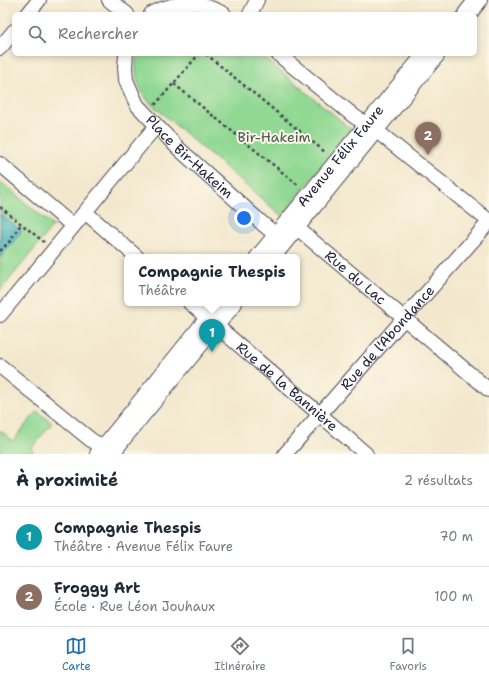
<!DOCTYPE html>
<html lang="fr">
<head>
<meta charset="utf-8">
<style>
  :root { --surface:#fff; --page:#f2f2f3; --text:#1f2937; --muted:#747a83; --line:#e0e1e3; --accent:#1f6fb2 }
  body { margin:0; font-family:"Shantell Sans",sans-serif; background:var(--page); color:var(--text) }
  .you { position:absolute; left:244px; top:218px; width:14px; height:14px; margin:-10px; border:3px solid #fff; border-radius:50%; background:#1a73e8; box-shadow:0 0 0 6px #1a73e833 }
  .badge { display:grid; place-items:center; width:26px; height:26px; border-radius:50%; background:var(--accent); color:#fff; font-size:13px; font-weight:700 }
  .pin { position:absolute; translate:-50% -33px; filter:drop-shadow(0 1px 2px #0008) }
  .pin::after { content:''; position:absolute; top:21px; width:14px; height:12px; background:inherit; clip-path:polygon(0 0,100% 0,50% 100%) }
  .popup { position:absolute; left:124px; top:254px; width:176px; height:52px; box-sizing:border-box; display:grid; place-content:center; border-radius:6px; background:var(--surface); filter:drop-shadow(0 1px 3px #0005); font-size:13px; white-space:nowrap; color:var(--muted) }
  .popup b { font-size:15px; color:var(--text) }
  .popup::after { content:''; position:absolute; left:50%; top:100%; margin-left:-8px; border:8px solid transparent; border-top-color:var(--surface) }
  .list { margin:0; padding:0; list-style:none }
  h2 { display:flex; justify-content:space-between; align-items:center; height:52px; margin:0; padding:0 16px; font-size:17px }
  h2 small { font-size:13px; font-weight:400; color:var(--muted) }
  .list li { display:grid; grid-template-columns:26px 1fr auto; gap:12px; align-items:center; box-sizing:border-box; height:60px; padding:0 16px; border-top:1px solid var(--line) }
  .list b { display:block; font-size:15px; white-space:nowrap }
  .list p { margin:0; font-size:13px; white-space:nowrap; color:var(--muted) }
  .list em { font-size:13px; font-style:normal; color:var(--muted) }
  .icon { flex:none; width:22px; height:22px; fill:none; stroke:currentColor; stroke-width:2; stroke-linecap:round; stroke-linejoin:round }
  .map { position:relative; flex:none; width:489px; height:454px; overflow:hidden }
  .search { position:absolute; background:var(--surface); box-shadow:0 2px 6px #0003; left:12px; right:12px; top:12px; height:44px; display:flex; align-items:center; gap:10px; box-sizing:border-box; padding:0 14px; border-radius:6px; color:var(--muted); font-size:15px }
  .sheet { height:172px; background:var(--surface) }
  nav { display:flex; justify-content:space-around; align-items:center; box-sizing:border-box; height:56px; border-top:1px solid var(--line); background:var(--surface); font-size:11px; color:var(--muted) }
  nav a { display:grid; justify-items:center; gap:2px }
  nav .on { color:var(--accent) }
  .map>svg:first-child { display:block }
</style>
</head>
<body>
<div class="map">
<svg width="489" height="454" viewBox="0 0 489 454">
  <rect width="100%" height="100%" fill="#fcf5e5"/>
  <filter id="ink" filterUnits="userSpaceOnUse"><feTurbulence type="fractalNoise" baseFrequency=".025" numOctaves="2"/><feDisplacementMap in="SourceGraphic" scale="8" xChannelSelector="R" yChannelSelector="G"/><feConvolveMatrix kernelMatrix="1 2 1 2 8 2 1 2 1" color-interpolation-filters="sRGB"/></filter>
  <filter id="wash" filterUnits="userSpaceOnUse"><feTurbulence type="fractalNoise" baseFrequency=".012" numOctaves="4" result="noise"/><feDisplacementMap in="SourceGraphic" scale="16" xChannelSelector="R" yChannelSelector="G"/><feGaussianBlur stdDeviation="0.9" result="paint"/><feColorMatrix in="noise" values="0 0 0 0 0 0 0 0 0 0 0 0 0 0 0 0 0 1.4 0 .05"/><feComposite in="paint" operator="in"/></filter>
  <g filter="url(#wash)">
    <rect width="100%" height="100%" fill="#f3e8cd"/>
    <path fill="#90d893" stroke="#597d67" d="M137 54H260L351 129 282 216 151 104C137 88 134 75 137 54Z
      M0 181 53 226 0 291Z
      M37 411 52 423 31 449 34 452 32 454H0V430L13 441Z"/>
    <path fill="#3aabb6" stroke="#2e6678" d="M0 214 22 231 10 246 0 258Z"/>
  </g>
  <g filter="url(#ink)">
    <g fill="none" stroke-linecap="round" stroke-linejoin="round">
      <g stroke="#414051" stroke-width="16">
        <g id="minor">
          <path d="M109 0 127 14"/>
          <path d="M28 14 39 0"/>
          <path d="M151 14C178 0 197 0 224 14"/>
          <path d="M250 14 257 0"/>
          <path d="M0 48 14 31"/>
          <path id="s1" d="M126 54 125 67 126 80 137 105 178 148 264 225 282 240"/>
          <path d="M278 54 355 117 375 129 383 136 489 221"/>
          <path d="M0 164 73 226"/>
          <path d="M85 212 137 257"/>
          <path id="s2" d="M296 227 489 390"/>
          <path id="s3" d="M257 257 424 54"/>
          <path id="s4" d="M190 303 366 454"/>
          <path d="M0 315 156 126"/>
          <path d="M0 366 91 440 96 443 112 447"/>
          <path d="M97 454 219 303"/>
          <path id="s5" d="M285 454 489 222"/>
        </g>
      </g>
      <g stroke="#414051" stroke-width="20">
        <path id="major" d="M467 14 478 0
          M271 257 436 54
          M110 454 122 438 233 303"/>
      </g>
      <path stroke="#414051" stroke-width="2.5" stroke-dasharray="3 3" stroke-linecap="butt" d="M206 54 325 152
        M174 84 298 185
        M155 105 199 54
        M0 207 44 242
        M0 251 10 241 21 224"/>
      <use href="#minor" stroke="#fff" stroke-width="14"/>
      <use href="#major" stroke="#fff" stroke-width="18"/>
    </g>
  </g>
  <g text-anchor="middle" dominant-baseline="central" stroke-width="4" stroke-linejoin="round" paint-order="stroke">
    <g font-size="14" fill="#435955" stroke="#fcf5e5">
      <text x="274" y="137">Bir-Hakeim</text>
    </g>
    <g font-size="14" fill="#22223b" stroke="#fcf5e5">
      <text stroke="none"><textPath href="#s1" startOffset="127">Place Bir-Hakeim</textPath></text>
      <text stroke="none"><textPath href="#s3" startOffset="131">Avenue Félix Faure</textPath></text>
      <text stroke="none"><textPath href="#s2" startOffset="78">Rue du Lac</textPath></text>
      <text stroke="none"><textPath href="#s5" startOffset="155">Rue de l'Abondance</textPath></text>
      <text stroke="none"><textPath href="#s4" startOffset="128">Rue de la Bannière</textPath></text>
    </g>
  </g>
</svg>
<div class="you"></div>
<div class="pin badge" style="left:212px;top:352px;background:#0f9aa8">1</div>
<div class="popup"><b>Compagnie Thespis</b>Théâtre</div>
<div class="pin badge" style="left:428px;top:155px;background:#8d6e63">2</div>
<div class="search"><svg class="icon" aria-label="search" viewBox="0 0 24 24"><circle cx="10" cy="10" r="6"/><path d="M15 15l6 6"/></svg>Rechercher</div>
</div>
<section class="sheet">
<h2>À proximité<small>2 résultats</small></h2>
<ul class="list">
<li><span class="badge" style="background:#0f9aa8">1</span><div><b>Compagnie Thespis</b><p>Théâtre · Avenue Félix Faure</p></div><em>70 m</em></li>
<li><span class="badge" style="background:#8d6e63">2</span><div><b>Froggy Art</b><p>École · Rue Léon Jouhaux</p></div><em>100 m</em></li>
</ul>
</section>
<nav>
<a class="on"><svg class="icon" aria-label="map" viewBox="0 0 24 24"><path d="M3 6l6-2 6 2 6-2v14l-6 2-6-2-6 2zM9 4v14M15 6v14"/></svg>Carte</a>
<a><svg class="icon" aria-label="directions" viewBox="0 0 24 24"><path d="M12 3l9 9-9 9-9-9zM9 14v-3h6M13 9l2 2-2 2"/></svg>Itinéraire</a>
<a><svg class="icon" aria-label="saved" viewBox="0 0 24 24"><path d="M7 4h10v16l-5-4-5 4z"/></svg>Favoris</a>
</nav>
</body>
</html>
